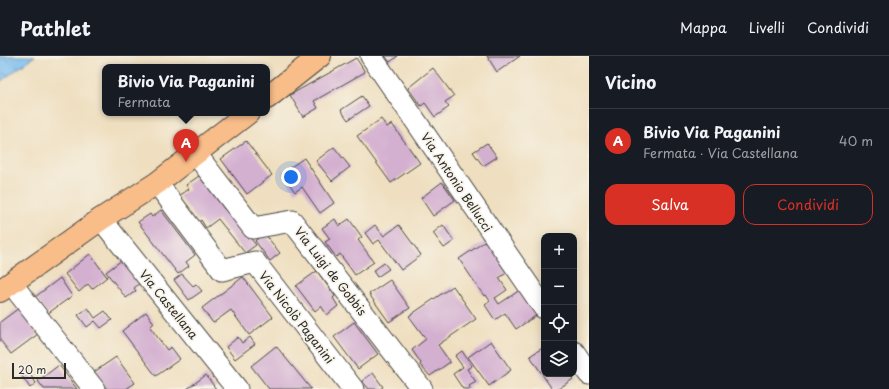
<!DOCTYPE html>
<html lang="it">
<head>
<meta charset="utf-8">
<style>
  :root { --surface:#171b24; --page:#242831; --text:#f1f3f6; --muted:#9ea1a6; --line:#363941; --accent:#d93025 }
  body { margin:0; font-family:"Playpen Sans",sans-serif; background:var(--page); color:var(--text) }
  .controls { position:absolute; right:12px; bottom:12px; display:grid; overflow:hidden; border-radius:8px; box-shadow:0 2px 10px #0003 }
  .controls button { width:36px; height:36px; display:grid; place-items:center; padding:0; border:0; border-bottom:1px solid var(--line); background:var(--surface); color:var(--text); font:20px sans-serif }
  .scale { position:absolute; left:12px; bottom:10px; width:54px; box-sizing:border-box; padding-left:4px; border:2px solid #2b2b2b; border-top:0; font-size:11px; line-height:14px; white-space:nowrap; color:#2b2b2b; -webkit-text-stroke:3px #f7f3e8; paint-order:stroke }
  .you { position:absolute; left:291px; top:121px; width:14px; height:14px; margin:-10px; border:3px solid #fff; border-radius:50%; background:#1a73e8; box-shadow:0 0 0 6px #1a73e833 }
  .badge { display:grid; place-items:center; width:26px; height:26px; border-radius:50%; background:var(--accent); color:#fff; font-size:13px; font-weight:700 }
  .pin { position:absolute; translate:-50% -33px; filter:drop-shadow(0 1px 2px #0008) }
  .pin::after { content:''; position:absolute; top:21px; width:14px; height:12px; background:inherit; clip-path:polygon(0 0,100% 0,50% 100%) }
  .popup { position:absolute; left:102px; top:8px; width:168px; height:52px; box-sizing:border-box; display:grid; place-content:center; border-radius:8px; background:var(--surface); filter:drop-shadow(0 1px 3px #0005); font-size:13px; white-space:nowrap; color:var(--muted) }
  .popup b { font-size:15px; color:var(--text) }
  .popup::after { content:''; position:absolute; left:50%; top:100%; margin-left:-8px; border:8px solid transparent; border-top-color:var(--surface) }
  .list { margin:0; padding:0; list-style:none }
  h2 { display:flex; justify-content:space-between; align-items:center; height:52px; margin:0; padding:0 16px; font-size:17px }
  h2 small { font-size:13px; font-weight:400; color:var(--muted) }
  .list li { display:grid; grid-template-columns:26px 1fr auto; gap:12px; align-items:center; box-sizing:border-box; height:64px; padding:0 16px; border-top:1px solid var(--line) }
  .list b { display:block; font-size:15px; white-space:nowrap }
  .list p { margin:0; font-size:13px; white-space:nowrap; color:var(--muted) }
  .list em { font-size:13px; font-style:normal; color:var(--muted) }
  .actions { display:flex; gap:8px; padding:12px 16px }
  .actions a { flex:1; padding:9px 0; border:1px solid var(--accent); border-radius:12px; text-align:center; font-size:14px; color:var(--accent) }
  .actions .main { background:var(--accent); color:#fff }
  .icon { flex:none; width:22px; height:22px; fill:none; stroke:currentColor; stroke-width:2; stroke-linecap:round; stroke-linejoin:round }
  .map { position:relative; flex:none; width:589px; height:333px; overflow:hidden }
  header { display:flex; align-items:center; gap:24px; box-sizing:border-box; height:56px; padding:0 20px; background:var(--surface); border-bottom:1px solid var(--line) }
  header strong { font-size:19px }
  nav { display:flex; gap:22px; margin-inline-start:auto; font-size:14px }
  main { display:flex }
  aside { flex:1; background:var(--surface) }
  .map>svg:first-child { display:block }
</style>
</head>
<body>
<header>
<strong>Pathlet</strong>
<nav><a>Mappa</a><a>Livelli</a><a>Condividi</a></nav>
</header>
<main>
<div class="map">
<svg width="589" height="333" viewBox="0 0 589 333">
  <defs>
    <pattern id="water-ripples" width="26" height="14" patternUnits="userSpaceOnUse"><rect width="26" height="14" fill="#79bcef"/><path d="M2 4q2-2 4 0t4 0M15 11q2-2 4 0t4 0" fill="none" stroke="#6399c2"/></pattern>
  </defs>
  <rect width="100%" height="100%" fill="#f7f3e8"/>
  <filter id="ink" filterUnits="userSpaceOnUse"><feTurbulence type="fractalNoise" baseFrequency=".025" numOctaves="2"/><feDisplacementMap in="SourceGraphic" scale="8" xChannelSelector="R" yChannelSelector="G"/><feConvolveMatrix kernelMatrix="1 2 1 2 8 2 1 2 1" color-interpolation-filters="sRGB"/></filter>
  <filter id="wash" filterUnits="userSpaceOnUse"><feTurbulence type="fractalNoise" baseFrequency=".012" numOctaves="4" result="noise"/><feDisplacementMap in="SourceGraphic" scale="16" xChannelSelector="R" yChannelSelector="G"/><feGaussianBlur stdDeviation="0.9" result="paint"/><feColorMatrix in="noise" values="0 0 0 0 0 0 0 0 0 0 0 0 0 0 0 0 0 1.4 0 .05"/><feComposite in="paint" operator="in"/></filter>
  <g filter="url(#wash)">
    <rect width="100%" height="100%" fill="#efdfc0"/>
    <path fill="url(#water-ripples)" stroke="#52748d" d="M0 0H35L0 26Z"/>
    <g id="blocks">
      <path fill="#d3afd0" d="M385 0H398L390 6Z
        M487 0H520L497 16Z
        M356 2 365 16 314 45 318 52 303 61 290 39Z
        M433 12 454 40 445 46 449 51 435 61 425 47 421 50 408 32Z
        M362 40 369 50 348 64 341 54Z
        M381 63 387 71 392 68 420 107 391 127 357 80Z
        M246 85 272 119 247 138 221 103Z
        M487 87 497 101 483 110 473 96Z
        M334 91 350 111 332 125 316 105Z
        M304 102 334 147 320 157 302 131 295 136 282 117Z
        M199 120 225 154 227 153 256 189 245 197 218 163 206 172 201 164 199 166 179 140 189 133 186 129Z
        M442 126 455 144 433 160 421 142Z
        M161 154 195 199 186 206 189 210 178 218 138 166 150 158 152 161Z
        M335 163 339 170 349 163 362 181 358 184 374 206 355 219 340 198 336 201 325 186 330 183 322 172Z
        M375 169 384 180 399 169 421 199 401 214 379 184 373 188 365 177Z
        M443 169 454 185 444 192 433 177Z
        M264 177 280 197 270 205 255 185Z
        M490 182 511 214 499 222 507 234 495 242 499 248 520 234 537 259 516 273 505 257 495 264 485 249 490 245 486 239 484 240 459 203Z
        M90 198 107 221 92 233 88 228 79 236 65 218Z
        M126 201 146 222 134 232 136 235 126 242 106 216Z
        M384 207 389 213 377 221 373 215Z
        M317 215 335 240 333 242 338 250 327 259 321 250 315 255 296 230Z
        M182 218 193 230 196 228 202 235 189 244 174 224Z
        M243 221 273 261 249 279 231 254 213 267 202 252Z
        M60 222 72 240 47 258 35 241Z
        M390 224 410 252 389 266 369 238Z
        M453 230 476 263 438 289 450 306 430 320 420 309 421 307 412 294 426 283 409 260Z
        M19 252 38 278 11 298 0 284V266Z
        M88 252 95 262 105 255 112 264 101 272 95 265 87 271 78 259Z
        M146 256 154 267 150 271 167 294 171 291 180 303 156 320 122 275Z
        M354 266 378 298 358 313 334 281Z
        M238 281 242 287 250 281 255 288 235 303 226 291Z
        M491 285 511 314 489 330 468 301Z
        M276 290 311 333H269L251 310Z
        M544 291V318H569L573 323 558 333H552L530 300Z
        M462 295 472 310 467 313 476 326 469 330 471 333H463L453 318 463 311 455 300Z
        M116 301 135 327 126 333H107L94 316Z
        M59 309 77 333H44L38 325Z
        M26 313 36 327 30 332 20 317Z
        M373 317 383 331 380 333H369L362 325Z
        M206 319 216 333H187Z"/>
    </g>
  </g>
  <g filter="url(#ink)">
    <use href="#blocks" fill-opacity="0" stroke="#484641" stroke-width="1"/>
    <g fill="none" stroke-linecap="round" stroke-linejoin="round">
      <g stroke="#484641" stroke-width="23">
        <path id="street" d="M371 0 544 252
          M196 98 253 172 292 165 422 333
          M157 127 222 214 255 206 353 333
          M101 163 237 333
          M11 227 94 333
          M574 296 589 318"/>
      </g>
      <g stroke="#484641" stroke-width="24">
        <path id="primary" d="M267 42 320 0
          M0 235 101 163 157 127 248 57"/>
      </g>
      <use href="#street" stroke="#fff" stroke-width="21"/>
      <use href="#primary" stroke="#f8bd89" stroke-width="22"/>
    </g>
  </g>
  <g text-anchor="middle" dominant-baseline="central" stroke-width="3.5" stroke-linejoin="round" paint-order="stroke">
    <g font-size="12" fill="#2b2b2b" stroke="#f7f3e8">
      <text transform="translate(457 126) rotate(56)">Via Antonio Bellucci</text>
      <text transform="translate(331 215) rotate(52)">Via Luigi de Gobbis</text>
      <text transform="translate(169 248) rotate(51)">Via Castellana</text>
      <text transform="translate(297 261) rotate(52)">Via Nicolò Paganini</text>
    </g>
  </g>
</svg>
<div class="controls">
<button>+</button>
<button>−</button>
<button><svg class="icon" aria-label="locate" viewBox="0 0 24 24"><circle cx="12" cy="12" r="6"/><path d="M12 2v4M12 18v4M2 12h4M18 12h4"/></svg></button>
<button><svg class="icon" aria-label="layers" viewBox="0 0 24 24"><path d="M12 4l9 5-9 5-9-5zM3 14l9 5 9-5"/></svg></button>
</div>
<div class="scale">20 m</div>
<div class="you"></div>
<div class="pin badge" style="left:186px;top:106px">A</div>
<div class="popup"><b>Bivio Via Paganini</b>Fermata</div>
</div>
<aside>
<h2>Vicino<small></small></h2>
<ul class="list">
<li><span class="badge">A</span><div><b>Bivio Via Paganini</b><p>Fermata · Via Castellana</p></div><em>40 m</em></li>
</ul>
<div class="actions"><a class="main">Salva</a><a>Condividi</a></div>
</aside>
</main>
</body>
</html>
